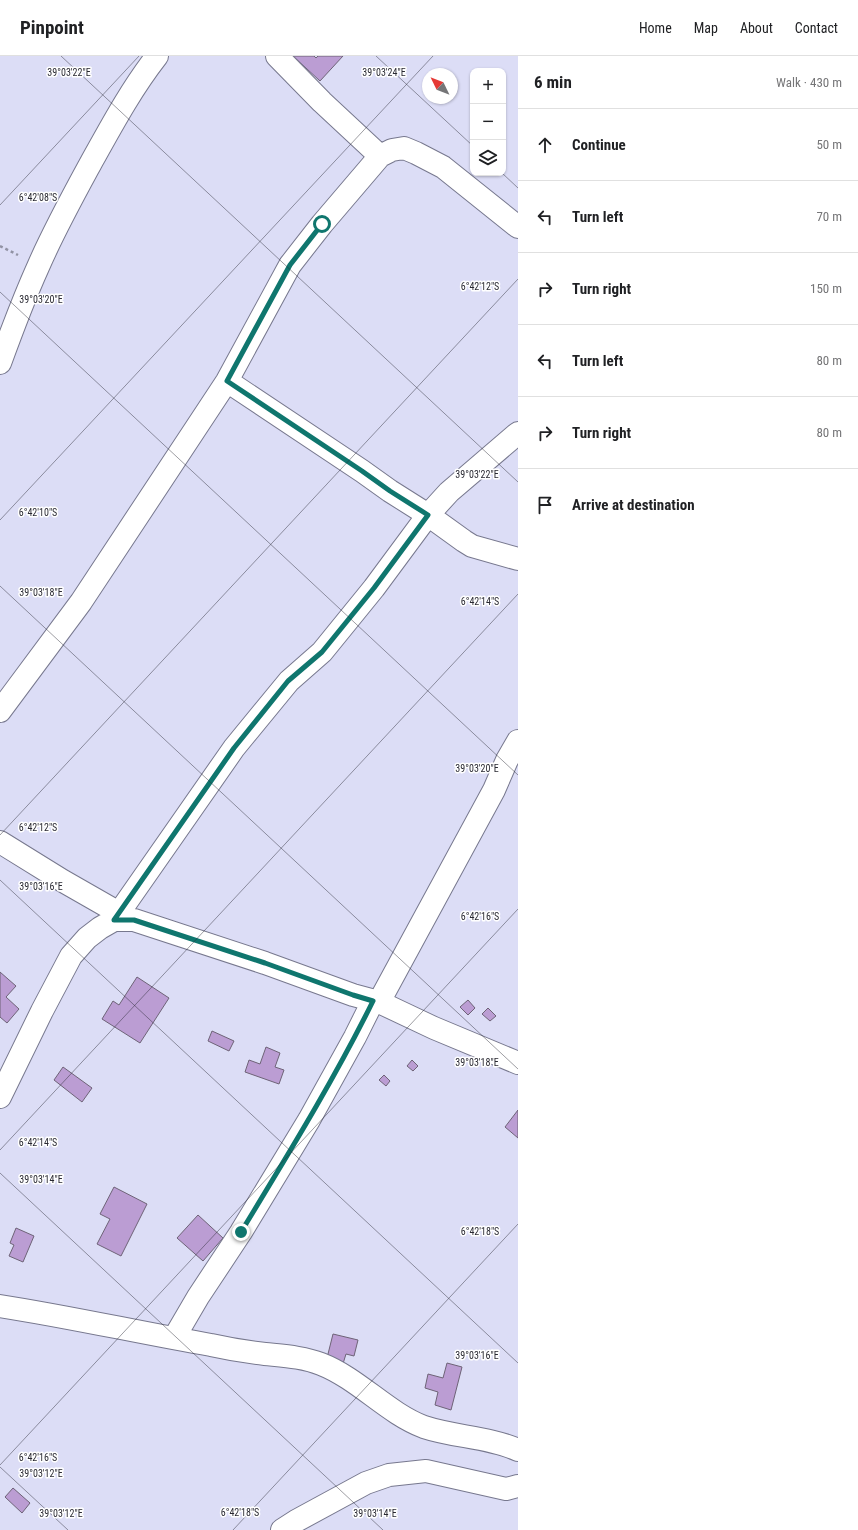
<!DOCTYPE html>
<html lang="en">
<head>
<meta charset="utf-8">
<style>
  :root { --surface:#fff; --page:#f6f6f6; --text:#202124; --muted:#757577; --line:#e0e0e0 }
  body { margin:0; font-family:"Roboto Condensed",sans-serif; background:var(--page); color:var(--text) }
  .controls { position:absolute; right:12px; top:12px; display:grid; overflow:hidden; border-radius:8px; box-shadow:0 1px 3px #0004 }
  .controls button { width:36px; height:36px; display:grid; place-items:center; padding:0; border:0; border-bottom:1px solid var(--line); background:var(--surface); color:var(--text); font:20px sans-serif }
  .compass { position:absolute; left:422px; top:12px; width:36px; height:36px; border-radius:50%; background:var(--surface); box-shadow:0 1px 3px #0004; rotate:313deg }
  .stop { position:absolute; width:12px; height:12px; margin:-9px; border:3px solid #0f766e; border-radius:50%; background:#fff }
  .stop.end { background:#0f766e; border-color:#fff; box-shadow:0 1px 4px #0008 }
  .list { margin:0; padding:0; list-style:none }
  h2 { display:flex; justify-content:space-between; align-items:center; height:52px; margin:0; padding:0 16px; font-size:17px }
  h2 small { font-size:13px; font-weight:400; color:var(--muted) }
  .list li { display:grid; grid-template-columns:26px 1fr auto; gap:12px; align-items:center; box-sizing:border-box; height:72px; padding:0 16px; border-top:1px solid var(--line) }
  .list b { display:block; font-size:15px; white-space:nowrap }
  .list em { font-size:13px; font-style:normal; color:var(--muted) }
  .icon { flex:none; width:22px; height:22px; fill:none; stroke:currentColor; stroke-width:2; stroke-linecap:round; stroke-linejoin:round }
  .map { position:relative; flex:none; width:518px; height:1474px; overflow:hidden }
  header { display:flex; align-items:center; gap:24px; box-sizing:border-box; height:56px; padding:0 20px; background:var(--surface); border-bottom:1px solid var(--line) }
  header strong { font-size:19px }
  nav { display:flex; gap:22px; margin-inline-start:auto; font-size:14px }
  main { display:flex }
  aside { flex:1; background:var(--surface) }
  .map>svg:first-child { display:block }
</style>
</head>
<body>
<header>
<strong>Pinpoint</strong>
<nav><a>Home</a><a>Map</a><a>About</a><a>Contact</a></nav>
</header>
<main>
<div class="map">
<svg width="518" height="1474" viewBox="0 0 518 1474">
  <rect width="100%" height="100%" fill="#dcddf6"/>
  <path fill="#bb9dd3" stroke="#6e6377" d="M293 0H314L316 2 318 0H343L320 25Z
    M0 916 16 930 6 941 19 953 7 967 0 961Z
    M137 921 169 942 140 987 102 963 113 945 119 949Z
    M468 944 475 952 468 959 460 951Z
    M488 952 496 960 490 965 482 958Z
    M212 975 234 985 229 995 208 985Z
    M266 991 280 997 275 1011 284 1014 279 1028 245 1016 249 1004 260 1008Z
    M412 1004 418 1010 413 1015 407 1010Z
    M63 1011 92 1032 82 1046 54 1024Z
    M384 1019 390 1025 386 1030 379 1024Z
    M518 1054V1082L505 1071Z
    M114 1131 147 1148 121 1200 97 1188 110 1163 100 1158Z
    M198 1159 223 1182 203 1205 177 1182Z
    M16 1172 34 1180 23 1206 9 1200 14 1189 10 1187Z
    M333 1278 358 1284 354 1300 346 1298 342 1311 326 1306Z
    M447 1307 462 1311 451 1354 435 1349 438 1336 425 1332 428 1318 443 1322Z
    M13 1432 30 1447 22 1457 5 1441Z"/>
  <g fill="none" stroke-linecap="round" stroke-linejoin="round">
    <g stroke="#77788e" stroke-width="24">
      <path id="street" d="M277 0 322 46 380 100
        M0 307C12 274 24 242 38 211 54 174 74 138 93 103 113 67 132 32 157 0
        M227 325 362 415 390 435 428 459 464 485 472 490 518 503
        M0 655 81 546 194 375 227 325 290 209 322 168 380 100 392 94 404 92 416 97 443 111 518 171
        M0 786 63 825 119 857
        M114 864 234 692 289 625 322 596 374 532 428 459 449 436 518 377
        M379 946 494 734 507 704 518 685
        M0 1041 42 955 71 900 87 882 100 872 114 864H134L265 907 353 939 379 946 434 972 518 1007
        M0 1250C71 1261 141 1277 211 1289 229 1293 247 1296 265 1298 284 1300 303 1301 321 1308 359 1323 387 1357 424 1371 454 1381 489 1381 518 1394
        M174 1282 198 1241 241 1176 309 1064 355 981 373 945
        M282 1474 296 1465 366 1427 389 1419 426 1415 506 1433 518 1430"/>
    </g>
    <path stroke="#9192a4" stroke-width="2.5" stroke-dasharray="3 3" stroke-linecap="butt" d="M0 190 18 199"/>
    <use href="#street" stroke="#fff" stroke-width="22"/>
  </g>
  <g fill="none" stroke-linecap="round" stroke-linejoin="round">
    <path stroke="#0f766e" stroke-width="5" d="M241 1176C287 1100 334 1024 373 945L353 939 265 907 134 864H114L234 692 288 625 322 596 374 532 428 459 390 435 362 415 227 325 290 209 322 168"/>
  </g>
  <path fill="none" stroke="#292932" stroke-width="1" stroke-opacity="0.45" d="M61 0 518 426M376 0 473 90M502 117 518 132M0 149 139 0M0 236 518 719M0 464 433 0M0 530 518 1013M0 779 518 223M0 824 518 1307M0 1094 518 538M0 1117 383 1474M0 1409 518 853M0 1411 68 1474M233 1474 518 1168"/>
  <g font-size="10" text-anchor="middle" fill="#292932" stroke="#fff" stroke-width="3" stroke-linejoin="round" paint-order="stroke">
    <text x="69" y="20">39°03'22"E</text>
    <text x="384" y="20">39°03'24"E</text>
    <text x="38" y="145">6°42'08"S</text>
    <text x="480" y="234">6°42'12"S</text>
    <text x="41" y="247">39°03'20"E</text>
    <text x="477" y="422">39°03'22"E</text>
    <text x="38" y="460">6°42'10"S</text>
    <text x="41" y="540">39°03'18"E</text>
    <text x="480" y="549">6°42'14"S</text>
    <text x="477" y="716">39°03'20"E</text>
    <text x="38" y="775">6°42'12"S</text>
    <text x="41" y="834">39°03'16"E</text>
    <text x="480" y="864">6°42'16"S</text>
    <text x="477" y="1010">39°03'18"E</text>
    <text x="38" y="1090">6°42'14"S</text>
    <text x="41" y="1127">39°03'14"E</text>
    <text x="480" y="1179">6°42'18"S</text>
    <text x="477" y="1303">39°03'16"E</text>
    <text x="38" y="1405">6°42'16"S</text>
    <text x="41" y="1421">39°03'12"E</text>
    <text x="240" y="1460">6°42'18"S</text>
    <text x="61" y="1461">39°03'12"E</text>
    <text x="375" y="1461">39°03'14"E</text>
  </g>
</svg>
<div class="controls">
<button>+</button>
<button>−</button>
<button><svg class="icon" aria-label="layers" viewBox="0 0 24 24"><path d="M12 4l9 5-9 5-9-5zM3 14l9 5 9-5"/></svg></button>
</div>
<svg class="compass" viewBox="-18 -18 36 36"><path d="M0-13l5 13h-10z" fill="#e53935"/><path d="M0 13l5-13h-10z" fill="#757577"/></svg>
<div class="stop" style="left:322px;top:168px"></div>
<div class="stop end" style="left:241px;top:1176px"></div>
</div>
<aside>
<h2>6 min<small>Walk · 430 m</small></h2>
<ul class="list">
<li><svg class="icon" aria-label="ahead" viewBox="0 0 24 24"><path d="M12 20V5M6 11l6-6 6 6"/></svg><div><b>Continue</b></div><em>50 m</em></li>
<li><svg class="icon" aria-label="left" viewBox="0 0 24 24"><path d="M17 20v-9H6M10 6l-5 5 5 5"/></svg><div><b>Turn left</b></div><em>70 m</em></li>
<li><svg class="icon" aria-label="right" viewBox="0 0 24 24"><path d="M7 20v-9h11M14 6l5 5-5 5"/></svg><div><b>Turn right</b></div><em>150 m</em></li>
<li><svg class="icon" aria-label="left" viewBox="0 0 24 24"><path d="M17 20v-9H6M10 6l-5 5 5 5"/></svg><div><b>Turn left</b></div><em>80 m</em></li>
<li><svg class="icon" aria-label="right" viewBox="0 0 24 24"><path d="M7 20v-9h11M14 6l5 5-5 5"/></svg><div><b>Turn right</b></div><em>80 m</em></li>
<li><svg class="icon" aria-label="arrive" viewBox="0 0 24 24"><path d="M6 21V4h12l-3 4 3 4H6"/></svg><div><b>Arrive at destination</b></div></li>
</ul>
</aside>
</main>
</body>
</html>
